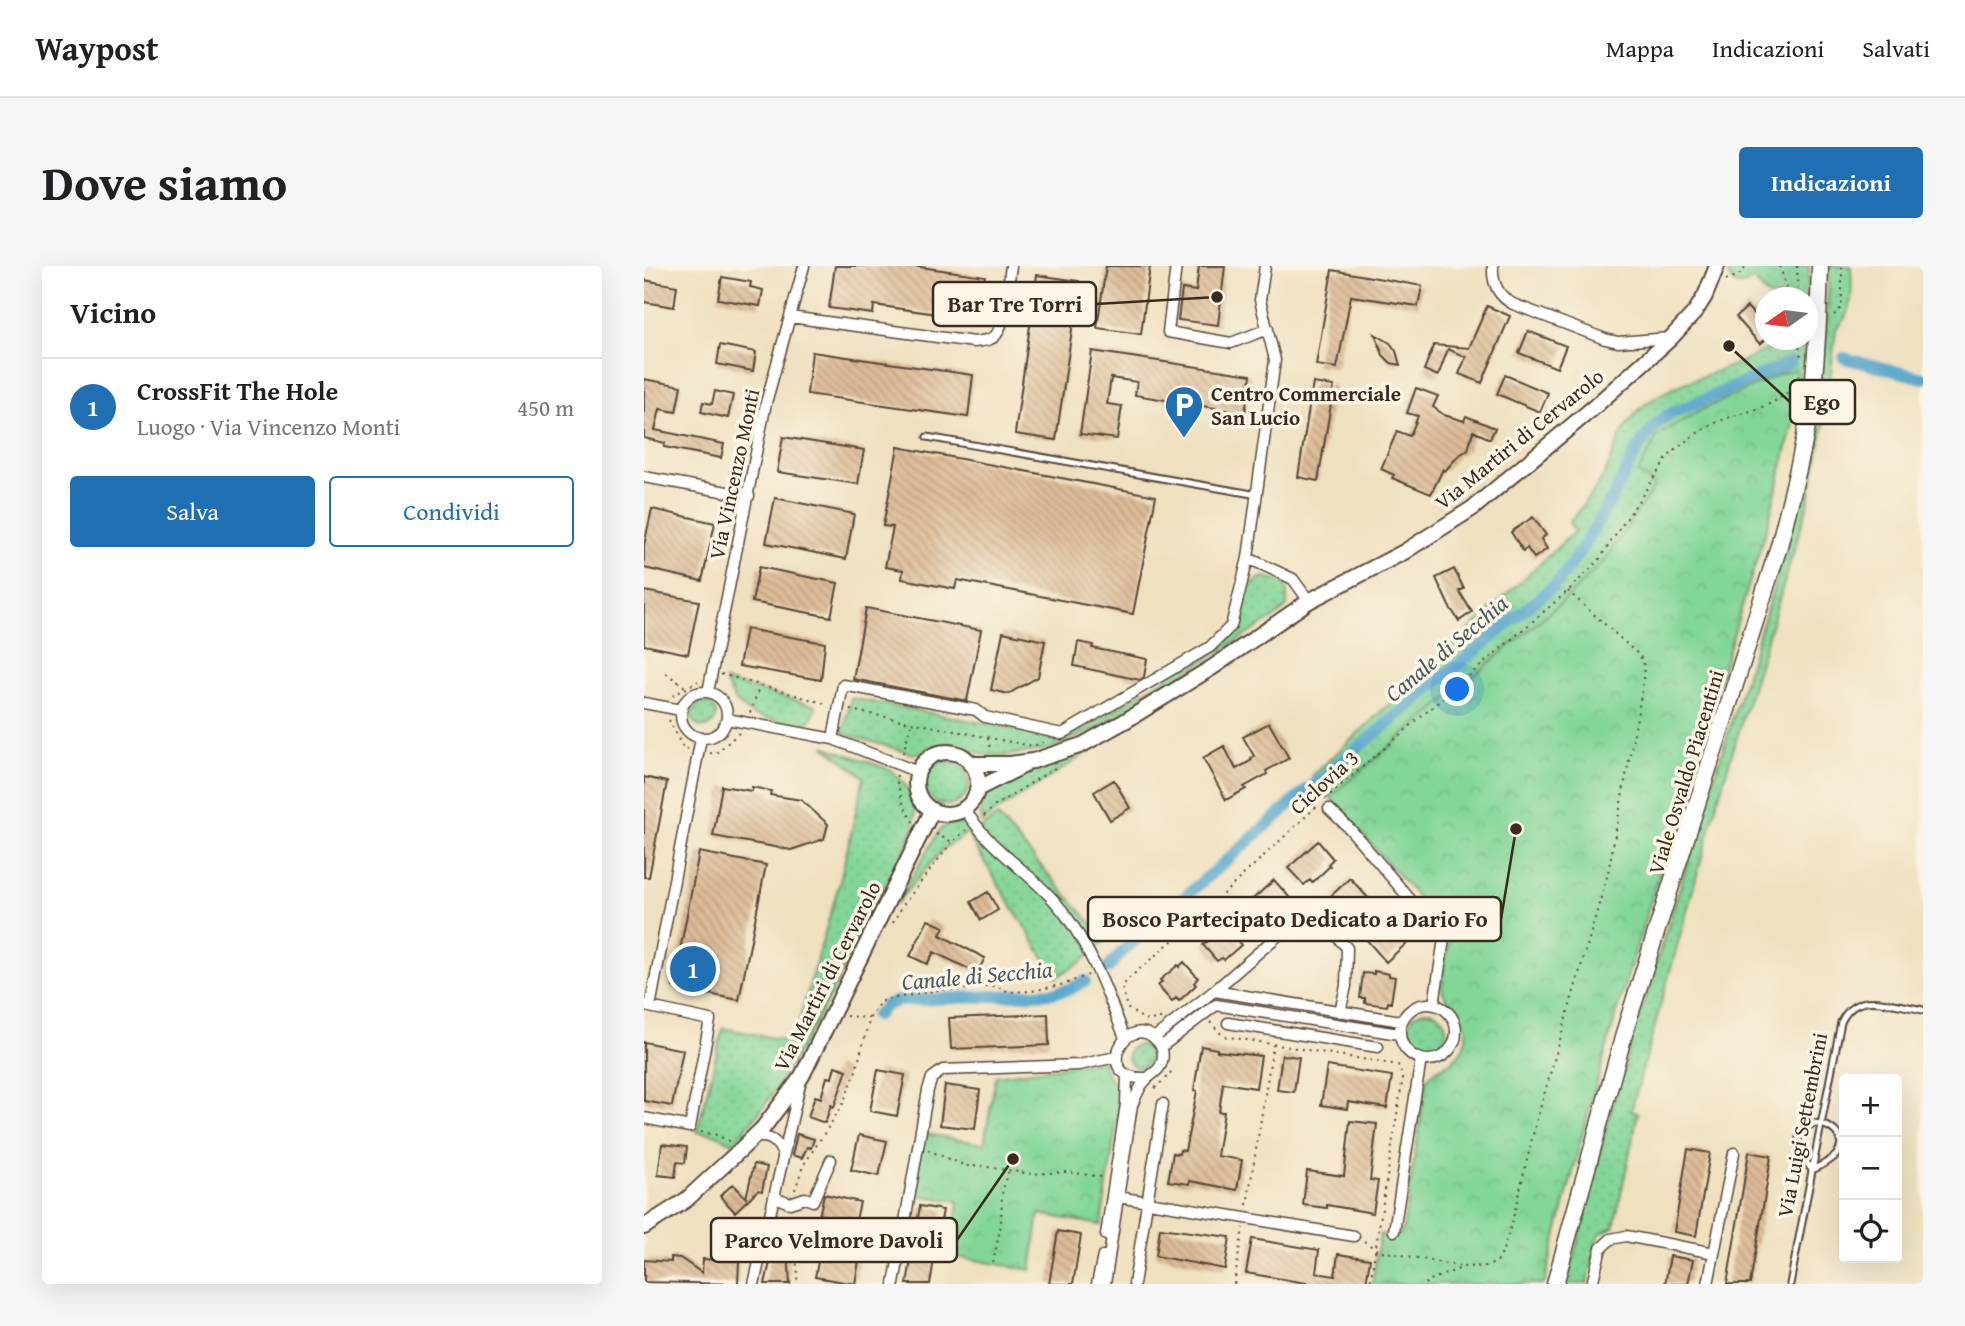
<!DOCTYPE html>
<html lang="it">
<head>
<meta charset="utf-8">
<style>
  :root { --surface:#fff; --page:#f6f6f6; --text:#202124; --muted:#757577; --line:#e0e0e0; --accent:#1f6fb2 }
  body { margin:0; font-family:"Gentium Book Plus",serif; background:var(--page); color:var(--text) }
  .controls { position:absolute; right:21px; bottom:21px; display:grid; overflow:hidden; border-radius:7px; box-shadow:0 7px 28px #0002 }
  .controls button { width:63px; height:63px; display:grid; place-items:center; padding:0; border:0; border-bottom:2px solid var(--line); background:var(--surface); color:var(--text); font:35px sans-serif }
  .compass { position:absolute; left:1111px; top:21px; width:63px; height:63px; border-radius:50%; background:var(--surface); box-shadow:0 7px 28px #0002; rotate:256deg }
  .you { position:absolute; left:814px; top:424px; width:24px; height:24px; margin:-18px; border:5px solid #fff; border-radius:50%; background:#1a73e8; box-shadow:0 0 0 10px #1a73e833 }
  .badge { display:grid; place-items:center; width:46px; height:46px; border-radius:50%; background:var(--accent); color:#fff; font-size:23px; font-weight:700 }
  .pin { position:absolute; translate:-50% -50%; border:4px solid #fff; box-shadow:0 2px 7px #0006 }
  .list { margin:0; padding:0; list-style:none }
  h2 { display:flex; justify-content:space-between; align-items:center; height:91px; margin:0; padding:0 28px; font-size:30px }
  h2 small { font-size:23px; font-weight:400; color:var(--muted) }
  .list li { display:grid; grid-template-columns:46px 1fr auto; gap:21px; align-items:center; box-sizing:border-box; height:98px; padding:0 28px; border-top:2px solid var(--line) }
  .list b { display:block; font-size:26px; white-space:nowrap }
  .list p { margin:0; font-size:23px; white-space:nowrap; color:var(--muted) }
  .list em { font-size:23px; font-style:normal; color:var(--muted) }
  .actions { display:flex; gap:14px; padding:21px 28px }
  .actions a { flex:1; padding:16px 0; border:2px solid var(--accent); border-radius:7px; text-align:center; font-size:24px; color:var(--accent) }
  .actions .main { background:var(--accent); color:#fff }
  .icon { flex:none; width:38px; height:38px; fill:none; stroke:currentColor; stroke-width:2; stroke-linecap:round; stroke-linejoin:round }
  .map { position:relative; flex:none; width:1279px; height:1018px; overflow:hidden; border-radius:7px }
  header { display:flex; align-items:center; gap:42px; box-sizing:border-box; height:98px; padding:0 35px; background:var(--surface); border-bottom:2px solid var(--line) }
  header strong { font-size:33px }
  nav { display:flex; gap:38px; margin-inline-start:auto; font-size:24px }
  .intro { display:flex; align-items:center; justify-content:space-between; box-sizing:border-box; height:168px; padding:0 42px }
  h1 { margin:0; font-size:49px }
  .button { padding:18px 32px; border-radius:7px; background:var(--accent); color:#fff; font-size:24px; font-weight:700 }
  main { display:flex; gap:42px; padding:0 42px }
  aside { flex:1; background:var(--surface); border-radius:7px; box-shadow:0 7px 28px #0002 }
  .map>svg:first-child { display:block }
</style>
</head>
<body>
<header>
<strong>Waypost</strong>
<nav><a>Mappa</a><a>Indicazioni</a><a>Salvati</a></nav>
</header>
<div class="intro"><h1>Dove siamo</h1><a class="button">Indicazioni</a></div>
<main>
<aside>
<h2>Vicino<small></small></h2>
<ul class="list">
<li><span class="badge">1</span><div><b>CrossFit The Hole</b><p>Luogo · Via Vincenzo Monti</p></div><em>450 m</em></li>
</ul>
<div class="actions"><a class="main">Salva</a><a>Condividi</a></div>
</aside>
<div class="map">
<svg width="1279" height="1018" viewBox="0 0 1279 1018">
  <defs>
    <pattern id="grass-dots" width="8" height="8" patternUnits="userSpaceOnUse" patternTransform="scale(1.75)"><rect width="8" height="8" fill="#82d698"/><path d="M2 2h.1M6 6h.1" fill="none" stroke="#71b883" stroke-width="1.8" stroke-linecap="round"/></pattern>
    <pattern id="park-crowns" width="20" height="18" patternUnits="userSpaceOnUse" patternTransform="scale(1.75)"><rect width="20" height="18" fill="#82d698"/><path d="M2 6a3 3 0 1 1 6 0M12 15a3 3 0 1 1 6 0" fill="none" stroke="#71b883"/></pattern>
    <pattern id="building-back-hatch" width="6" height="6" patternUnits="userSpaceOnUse" patternTransform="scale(1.75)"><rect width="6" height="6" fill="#ddbc98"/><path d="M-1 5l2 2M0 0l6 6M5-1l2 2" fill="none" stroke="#b4997b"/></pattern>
  </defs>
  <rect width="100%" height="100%" fill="#fcf5e5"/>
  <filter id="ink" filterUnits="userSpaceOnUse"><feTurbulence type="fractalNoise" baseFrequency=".0143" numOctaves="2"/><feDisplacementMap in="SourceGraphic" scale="14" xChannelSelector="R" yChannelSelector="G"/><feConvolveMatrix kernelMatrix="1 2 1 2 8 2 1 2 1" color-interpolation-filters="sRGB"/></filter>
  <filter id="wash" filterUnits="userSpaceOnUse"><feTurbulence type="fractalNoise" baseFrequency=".00686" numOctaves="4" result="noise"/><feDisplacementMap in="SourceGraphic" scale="28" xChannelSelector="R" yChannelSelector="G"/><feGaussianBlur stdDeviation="1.57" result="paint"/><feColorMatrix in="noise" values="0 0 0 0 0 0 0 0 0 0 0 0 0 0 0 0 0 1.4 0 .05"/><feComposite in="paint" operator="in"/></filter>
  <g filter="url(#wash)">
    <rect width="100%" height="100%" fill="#efe0c0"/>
    <path fill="url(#grass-dots)" stroke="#5e805b" stroke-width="2" d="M1083 0H1165L1164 43V32L1125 31 1109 13C1095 25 1084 19 1083 0Z
      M1185 0H1207C1208 22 1210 48 1192 63L1182 149 1164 238 1075 530 987 845 994 847 970 961 955 968 943 1018H923L962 862 987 777 1145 273C1170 181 1183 95 1185 0Z
      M1135 74H1161L1154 130 1152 105 1139 107 1055 145 1014 170 1012 219 961 294 925 330 686 531 668 510 931 265 925 257C935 243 948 229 957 214 972 189 973 165 996 143 1028 114 1076 109 1113 88 1121 84 1130 81 1135 74Z
      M620 311 638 315 643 324V340L634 349 450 464 405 483 358 490 342 489 309 478 295 479 269 488 199 467 207 432 411 471 438 464 589 370C595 350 597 317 620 311Z
      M81 415 172 440 167 454 156 460 109 449 91 435Z
      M48 449a12 12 0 1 1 24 0a12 12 0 1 1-24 0Z
      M180 480 247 504C261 516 272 531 271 550 270 570 251 600 242 618 206 691 166 774 120 840 111 853 99 865 89 877L73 869 53 866 79 762 149 776 196 615 220 511Z
      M446 485 344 551 338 557C337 550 335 541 338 535 350 505 417 493 446 485Z
      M281 517a22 22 0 1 1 44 0a22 22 0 1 1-44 0Z
      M353 550 462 674 436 697 412 711 325 571Z
      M309 557 320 559 326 565 299 583 252 638 295 565 299 561Z
      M764 764a19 19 0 1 1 38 0a19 19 0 1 1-38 0Z
      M484 790a11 11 0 1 1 22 0a11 11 0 1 1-22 0Z"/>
    <path fill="url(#park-crowns)" stroke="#5e805b" stroke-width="2" d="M1152 104 1154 130 1148 161 1124 257 976 734 940 862 900 1018H728L736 968 752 971 759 963 783 813C793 800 812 798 819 782 832 750 803 744 798 723 795 712 805 682 807 669L686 531 925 330 961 294 1011 219 994 207 1013 170 1055 145 1139 107Z
      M461 795 460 800 462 806 473 822 475 842 457 959 395 948 387 1004 307 990 314 935 265 928 275 867 340 878 352 810Z"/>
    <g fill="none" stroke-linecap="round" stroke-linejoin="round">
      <path stroke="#4fa3cb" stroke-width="12" d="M1200 92 1279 112
        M464 702 479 685 664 523 913 317C937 287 956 254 974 221 989 194 997 169 1022 150L1147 96
        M232 750 242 739 254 735 409 727 426 723 441 715"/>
    </g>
    <g id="blocks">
      <path fill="url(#building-back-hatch)" d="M191 0H269L341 10 335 54 230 39 229 48 185 42Z
        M462 0H506L497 68 453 62Z
        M555 0H581L574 59 534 54 538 23 552 25Z
        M688 4 778 20 774 40 707 30 693 102 672 99Z
        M393 9 435 15 412 174 371 168Z
        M78 11 107 16 106 21 119 24 116 40 74 33Z
        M0 14 33 20 30 41 0 36Z
        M843 40 866 50 838 117 815 108 822 91 804 83 794 110 780 104 790 79 825 82Z
        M1103 41 1122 61V73L1116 78 1092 51Z
        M884 65 922 80 913 102 875 87Z
        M731 68 746 77 752 85 756 99 747 97 739 89Z
        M76 79 112 86 109 105 73 98Z
        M448 85 607 109 601 147 491 129 493 116 467 112 463 138 478 140 473 173 436 168Z
        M168 86 329 109 324 151 163 128Z
        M861 109 904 127 896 146 853 128Z
        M0 113 37 120 32 146 16 143 11 164 80 178 77 192 20 181 21 177 0 172Z
        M669 117 690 120 674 215 654 211Z
        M772 122 794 130 789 141 800 149 820 155 822 150 851 162 846 173 829 165 824 184 815 189 801 205 799 203 787 228 748 212 750 209 737 203 753 165 766 170 774 150 763 147Z
        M71 125 89 129 84 152 57 146 59 136 68 138Z
        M139 171 220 184 214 218 133 206Z
        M254 181 512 230 489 348 313 314 311 323 258 313 259 304 241 301 249 261 239 260Z
        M131 232 210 248 202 293 122 277Z
        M8 243 71 257 58 315 0 302V279Z
        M889 251 902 269 897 273 903 283 890 292 883 282 879 285 867 266Z
        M115 301 194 317 187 351 108 336Z
        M810 303 820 323 815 325 828 346 815 355 805 340 792 312Z
        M0 325 55 335 44 388 0 379Z
        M222 342 337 364 323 435 209 413Z
        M102 363 181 377 177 414 95 400Z
        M359 366 401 375 394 411 364 428 347 424Z
        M434 376 449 379 448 382 503 393 500 411 496 414 430 400Z
        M625 457 645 492 622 505 623 508 600 521 602 523 582 534 559 492 580 480 592 503 608 494 607 492 610 490 599 471Z
        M0 511 23 516 5 611H0Z
        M470 514 486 542 466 554 450 526Z
        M78 520 108 525V521L127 525 126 529 157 534 184 558 180 573 147 584 69 570Z
        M674 575 689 593 684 598 686 600 668 617 666 614 660 619 644 602Z
        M55 586 122 599 95 734 29 721Z
        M706 612 764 676 742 696 721 672 724 670 722 666 707 651 704 653 687 635 690 632 688 629Z
        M630 614 646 632 640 637 642 639 624 655 622 653 616 658 600 641Z
        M344 626 354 644 337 654 327 636Z
        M284 654 300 661 296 669 341 692 333 707 290 686 283 698 266 690Z
        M585 656 600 672 595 676 597 679 580 694 578 692 573 695 559 679 563 676 561 674 579 658 581 660Z
        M540 696 554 712 550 717 552 719 535 735 532 732 528 736 514 720 518 716 516 714 534 699 535 701Z
        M730 705 745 708V710L751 711 747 737 744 736 743 740 721 737V732H716L719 707 730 708Z
        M404 748 405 779 307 783 305 752Z
        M0 776 39 784 28 840 0 835Z
        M557 780 573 783V785L617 790 612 822 579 817 575 846H580L573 890 598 894 593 924 546 915 545 918 524 915 529 887 535 888 536 884 541 885 553 825 550 824Z
        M638 789 655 791 650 826 633 824Z
        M191 800 203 804 190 841 187 839 181 857 164 851 171 830 177 832 183 811 188 812Z
        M683 800 748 810 743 842 704 836 703 843 677 839Z
        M234 804 261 809 253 850 226 845Z
        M301 819 336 824 331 863 296 859Z
        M706 855 733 858 726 914 734 915 729 947 683 939V942L659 939 663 905 700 910Z
        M153 868 170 873 167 882 163 881 158 892 148 889Z
        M215 869 243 875 235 910 207 904Z
        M18 878 43 881 41 897 33 896 31 911 14 909Z
        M1044 883 1066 887 1052 970 1030 966Z
        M1105 886 1127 890 1122 923 1106 1018H1083Z
        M110 898 123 901 118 925 114 924 91 946 76 930 89 918 102 932Z
        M180 928 216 936 210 963 174 955Z
        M276 940 299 944 292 982 286 1018H263Z
        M84 952 109 965 100 981 81 971 85 965 78 961Z
        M516 962 586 971 581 1003 512 990Z
        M414 965 437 969 429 1018H405Z
        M133 966 143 968 146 1018H121Z
        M608 973 675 984 672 1007 691 1010 694 988 726 993 722 1018H668L602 1007Z
        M177 982 216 989 211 1018 171 1011Z
        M1026 990 1049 994 1044 1018H1021Z
        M27 991 36 992 58 1007 59 993 95 995 94 1018 0 1016V994L27 996Z"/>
    </g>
  </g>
  <g filter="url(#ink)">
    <use href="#blocks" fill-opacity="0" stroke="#564536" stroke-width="2"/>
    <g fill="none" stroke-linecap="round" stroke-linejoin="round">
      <g stroke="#564536" stroke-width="9">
        <path id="lane" d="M283 171 614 229
          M1170 857C1185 858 1205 870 1193 888 1188 895 1176 900 1168 904 1159 892 1150 881 1157 865Z
          M1146 1018 1197 756C1213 722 1248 739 1279 744"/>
      </g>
      <g stroke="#564536" stroke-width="13">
        <path id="street" d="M532 0 524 66 587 77 624 63
          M849 0C848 17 854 30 869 38L961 73 974 76 1026 72
          M146 51 330 76C337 75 347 75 352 69 362 56 364 17 367 0
          M0 211 105 230
          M604 292 631 94 616 34 621 0
          M37 449a23 23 0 1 1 46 0a23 23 0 1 1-46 0Z
          M64 426 122 137 160 0
          M0 437 37 444
          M83 453 189 473 274 506
          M189 473 199 419 332 444 341 451 418 468 566 381 587 360 604 292 649 313 665 335
          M320 543C328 554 337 566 347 576 372 601 403 622 423 651 449 687 465 731 481 772
          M685 543 706 563 800 673 790 738
          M570 725 667 641 703 682 702 720 696 746
          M756 766a28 28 0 1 1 56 0a28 28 0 1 1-56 0Z
          M6 741 57 472
          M584 757 734 781
          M510 772 570 725 757 755
          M517 781 572 739 755 768
          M0 852 46 861 66 754 1 740
          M110 871C126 870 133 874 139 889
          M468 930 710 970
          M130 931 146 937 161 932 169 935 187 894
          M750 965 777 793
          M462 969 482 838 483 810
          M110 1018 157 814
          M250 1018 284 824 288 812 299 804 435 799 472 791
          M453 1018 459 990
          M461 1018 488 839C492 831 495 821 501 815 507 807 516 806 518 795 520 788 518 780 513 775 484 742 445 814 502 812
          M490 1018 519 838
          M948 1018 957 982 967 973 982 970 1070 987
          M1064 1018 1090 887"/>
      </g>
      <g stroke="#564536" stroke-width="18">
        <path id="secondary" d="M272 517a31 31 0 1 1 62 0a31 31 0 1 1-62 0Z
          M326 498H366L389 495 438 479 481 455 569 401 665 335 760 286 829 242 949 142 1027 72 1051 46 1061 30 1073 0
          M333 523 379 500
          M0 961 42 934 94 886 119 862 158 810 288 545"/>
      </g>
      <g stroke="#564536" stroke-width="19">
        <path id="primary" d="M911 1018 982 761 1135 280C1148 228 1162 176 1169 123 1173 82 1175 41 1176 0"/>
      </g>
      <path stroke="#564536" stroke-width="2" stroke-dasharray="2 5" stroke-linecap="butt" d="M1136 0 1145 32
        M1153 0 1154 32
        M1082 14 1095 9 1103 0
        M1190 49 1198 41V0
        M1154 74 1157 91
        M22 407 41 421
        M77 408 183 438
        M29 430 54 415
        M206 444 382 479 390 480 399 476
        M106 447 116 420
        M25 454 39 482 44 483
        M344 472 346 483
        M66 487 71 488 95 467
        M259 487 267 459
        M253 509 252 513 260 540 269 556
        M681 533 924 325 955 294 1023 192C1037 178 1053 166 1071 157 1102 143 1142 143 1156 107
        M340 550 352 539 411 502
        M292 568 308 576 322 564
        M249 657 259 639 307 577
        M202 750 225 752
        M517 753 501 754 483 742 478 722 483 714 545 660 674 539
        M566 756 579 770 754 799 759 811 726 1018
        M511 822 526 808 528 803
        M57 866 73 869 85 875
        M284 884 322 900H337L387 908 424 906 459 911
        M151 924 159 900 198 840 211 808 226 752 232 741 240 734 295 724H318L339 720H352L365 726 388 725 421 718 444 709
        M603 939 629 779
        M147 949 154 1009 152 1018
        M720 975 733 984 819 1001
        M349 997 357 958 358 928 364 906
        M590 1018 599 962
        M781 1018 786 1014 820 1001 845 1000 856 993 868 956 892 857 964 607 998 424 1000 400 996 390 924 325"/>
      <use href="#lane" stroke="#fff" stroke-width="5"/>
      <use href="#street" stroke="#fff" stroke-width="10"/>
      <use href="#secondary" stroke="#fff" stroke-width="14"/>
      <use href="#primary" stroke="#fff" stroke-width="16"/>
    </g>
  </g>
  <defs>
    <g id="parking-pin" transform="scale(2.0125)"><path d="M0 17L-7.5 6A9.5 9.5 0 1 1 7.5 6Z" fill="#1f6fb2" stroke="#fcf5e5"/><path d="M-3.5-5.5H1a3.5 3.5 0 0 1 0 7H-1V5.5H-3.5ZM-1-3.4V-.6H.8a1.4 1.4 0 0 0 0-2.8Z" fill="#fff"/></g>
  </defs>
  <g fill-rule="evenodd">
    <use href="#parking-pin" x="540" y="139"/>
  </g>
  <g text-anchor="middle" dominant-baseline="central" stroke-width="7" stroke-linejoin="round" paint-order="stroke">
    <g font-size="21" font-weight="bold" fill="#3b2a1e" stroke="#fcf5e5" text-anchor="start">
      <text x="567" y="127">Centro Commerciale<tspan x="567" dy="24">San Lucio</tspan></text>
    </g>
    <g font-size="21" fill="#3b2a1e" stroke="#fcf5e5">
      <text transform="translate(875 173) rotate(-39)">Via Martiri di Cervarolo</text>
      <text transform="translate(90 208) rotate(-78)">Via Vincenzo Monti</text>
      <text transform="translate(1042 506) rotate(-73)">Viale Osvaldo Piacentini</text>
      <text transform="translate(680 516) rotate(-42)">Ciclovia 3</text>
      <text transform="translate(183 710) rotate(-63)">Via Martiri di Cervarolo</text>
      <text transform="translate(1158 859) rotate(-79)">Via Luigi Settembrini</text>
    </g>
    <g font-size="23" font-style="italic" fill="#435a63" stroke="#fcf5e5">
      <text transform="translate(802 382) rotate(-40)">Canale di Secchia</text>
      <text transform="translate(333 709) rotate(-5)">Canale di Secchia</text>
    </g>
  </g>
  <path fill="none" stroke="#3b2a1e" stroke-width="2.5" d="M573 31L452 38M1085 80L1146 136M872 563L857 653M369 893L313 974"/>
  <g fill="#3b2a1e" stroke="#fcf5e5" stroke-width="2.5">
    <circle cx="573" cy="31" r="7"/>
    <circle cx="1085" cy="80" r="7"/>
    <circle cx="872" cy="563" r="7"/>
    <circle cx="369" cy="893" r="7"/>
  </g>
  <g fill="#fcf5e5" stroke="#3b2a1e" stroke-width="2.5">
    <rect x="289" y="16" width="163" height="44" rx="7"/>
    <rect x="1146" y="114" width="65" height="44" rx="7"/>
    <rect x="444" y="631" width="413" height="44" rx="7"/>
    <rect x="67" y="952" width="246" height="44" rx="7"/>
  </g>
  <g font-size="23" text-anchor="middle" font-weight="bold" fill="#3b2a1e">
    <text x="371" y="46">Bar Tre Torri</text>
    <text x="1178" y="144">Ego</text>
    <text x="651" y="661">Bosco Partecipato Dedicato a Dario Fo</text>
    <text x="190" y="982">Parco Velmore Davoli</text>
  </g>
</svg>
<div class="controls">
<button>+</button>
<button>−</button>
<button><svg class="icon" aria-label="locate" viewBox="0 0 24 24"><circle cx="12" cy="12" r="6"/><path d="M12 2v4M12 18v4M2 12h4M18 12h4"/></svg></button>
</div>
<svg class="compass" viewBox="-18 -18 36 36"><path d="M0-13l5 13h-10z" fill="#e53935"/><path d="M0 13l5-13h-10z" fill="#757577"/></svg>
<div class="you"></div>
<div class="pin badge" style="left:49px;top:703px">1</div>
</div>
</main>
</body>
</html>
